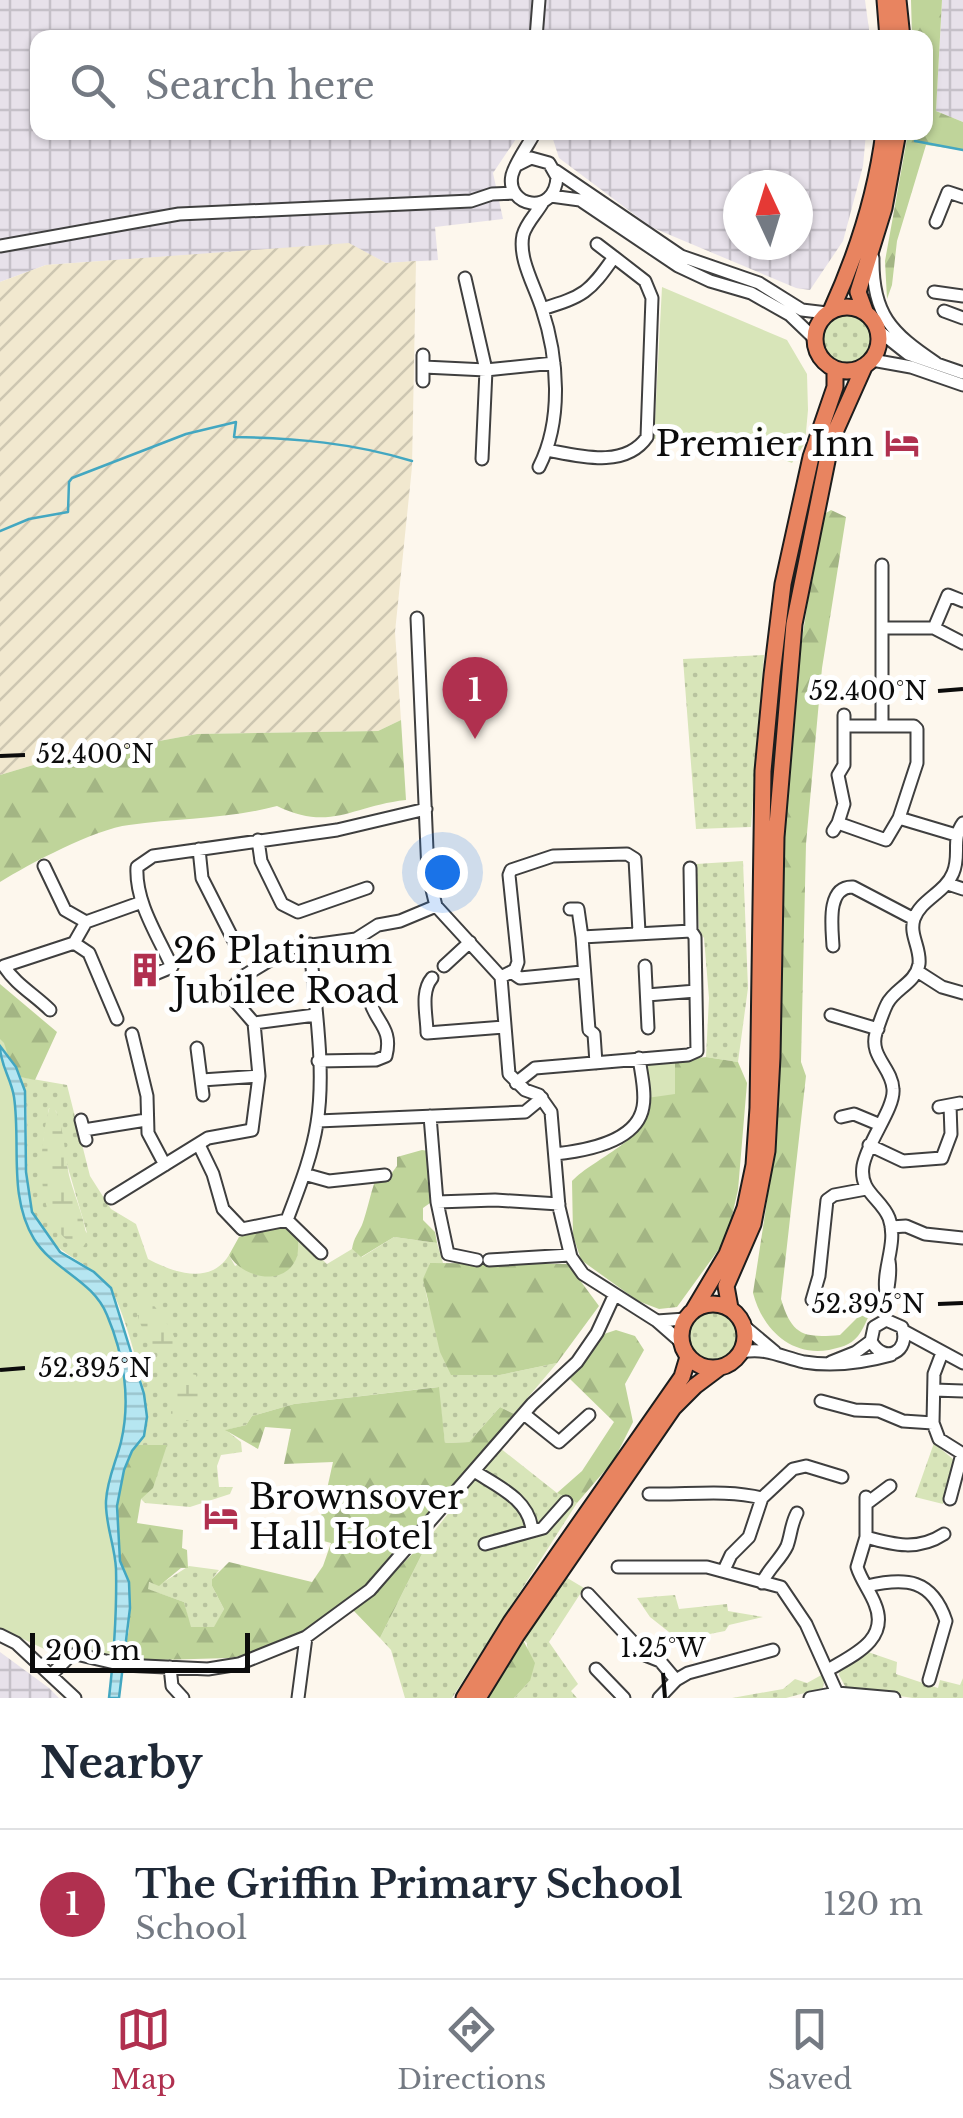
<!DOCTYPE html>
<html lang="en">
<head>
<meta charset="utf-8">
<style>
  :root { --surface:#fff; --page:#f2f2f3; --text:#1f2937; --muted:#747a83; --line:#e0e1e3; --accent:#b0304f }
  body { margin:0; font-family:"Libre Baskerville",serif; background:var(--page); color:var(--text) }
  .compass { position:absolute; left:723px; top:170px; width:90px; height:90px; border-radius:50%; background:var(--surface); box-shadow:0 2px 8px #0004; rotate:356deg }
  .scale { position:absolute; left:30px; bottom:25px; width:220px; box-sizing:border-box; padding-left:10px; border:5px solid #0c0c0c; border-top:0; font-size:28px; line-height:35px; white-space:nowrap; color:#0c0c0c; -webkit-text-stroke:8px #fff; paint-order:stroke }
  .you { position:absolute; left:442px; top:872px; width:35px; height:35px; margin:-25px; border:8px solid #fff; border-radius:50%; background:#1a73e8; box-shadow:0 0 0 15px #1a73e833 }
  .badge { display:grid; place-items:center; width:65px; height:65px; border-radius:50%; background:var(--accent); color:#fff; font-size:32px; font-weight:700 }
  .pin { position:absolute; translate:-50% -82px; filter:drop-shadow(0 2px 5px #0008) }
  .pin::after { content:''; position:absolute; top:52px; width:35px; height:30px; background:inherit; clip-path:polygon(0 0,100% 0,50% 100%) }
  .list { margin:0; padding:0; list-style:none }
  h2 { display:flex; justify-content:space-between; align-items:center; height:130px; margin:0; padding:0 40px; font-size:42px }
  h2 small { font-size:32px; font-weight:400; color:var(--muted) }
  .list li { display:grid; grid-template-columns:65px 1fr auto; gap:30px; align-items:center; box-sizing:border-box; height:150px; padding:0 40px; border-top:2px solid var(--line) }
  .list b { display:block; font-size:38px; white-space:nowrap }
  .list p { margin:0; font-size:32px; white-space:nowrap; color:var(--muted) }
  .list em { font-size:32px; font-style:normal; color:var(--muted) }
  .icon { flex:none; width:55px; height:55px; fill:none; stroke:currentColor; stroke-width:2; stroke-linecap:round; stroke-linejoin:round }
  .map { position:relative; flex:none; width:963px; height:1698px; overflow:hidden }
  .search { position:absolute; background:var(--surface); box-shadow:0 2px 8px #0004; left:30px; right:30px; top:30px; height:110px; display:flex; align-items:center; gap:25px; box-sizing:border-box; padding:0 35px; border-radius:20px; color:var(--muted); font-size:38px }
  .sheet { height:280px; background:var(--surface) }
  nav { display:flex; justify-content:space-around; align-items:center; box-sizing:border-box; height:140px; border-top:2px solid var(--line); background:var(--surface); font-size:28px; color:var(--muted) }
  nav a { display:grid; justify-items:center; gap:5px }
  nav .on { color:var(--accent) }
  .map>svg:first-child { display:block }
</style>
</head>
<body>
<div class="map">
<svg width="963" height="1698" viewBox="0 0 963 1698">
  <defs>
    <pattern id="industrial-grid" width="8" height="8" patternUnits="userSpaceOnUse" patternTransform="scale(2.5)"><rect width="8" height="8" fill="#e7e1ea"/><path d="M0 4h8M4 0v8" fill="none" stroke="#c5c0c8"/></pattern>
    <pattern id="farmland-furrows" width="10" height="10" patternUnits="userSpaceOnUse" patternTransform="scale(2.5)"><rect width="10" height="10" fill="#f1e8cf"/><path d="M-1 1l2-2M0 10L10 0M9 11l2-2" fill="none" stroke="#cdc6b1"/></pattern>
    <pattern id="grass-dots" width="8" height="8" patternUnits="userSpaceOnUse" patternTransform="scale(2.5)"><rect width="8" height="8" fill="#d8e5b9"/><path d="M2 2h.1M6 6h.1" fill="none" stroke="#b8c39e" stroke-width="1.8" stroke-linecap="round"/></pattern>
    <pattern id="forest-firs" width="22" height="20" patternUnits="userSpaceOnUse" patternTransform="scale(2.5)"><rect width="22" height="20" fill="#bfd49a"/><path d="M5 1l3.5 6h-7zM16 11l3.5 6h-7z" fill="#a3b584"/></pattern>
    <pattern id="wetland-marsh" width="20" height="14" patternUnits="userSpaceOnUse" patternTransform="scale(2.5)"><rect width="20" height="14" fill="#d8e5b9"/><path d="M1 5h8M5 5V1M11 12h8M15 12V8" fill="none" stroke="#b8c39e"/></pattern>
    <pattern id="water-rules" width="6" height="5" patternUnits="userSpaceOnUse" patternTransform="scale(2.5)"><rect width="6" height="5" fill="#b6e6f1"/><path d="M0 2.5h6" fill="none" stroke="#9bc4cd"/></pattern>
  </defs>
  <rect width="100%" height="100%" fill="#fdf7ed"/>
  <path fill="url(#industrial-grid)" fill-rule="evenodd" d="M0 0H865L870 37 38 38V132L520 133 493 173 503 219 435 227 438 260 386 263 349 244 46 265 0 282Z
    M942 0H963V122L936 111Z
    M551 133 552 132 866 133 863 166 843 241 810 290 796 288 651 227 559 158ZM798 185V245H738V185Z
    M0 1652 49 1688 59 1698H0Z"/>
  <path fill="url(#farmland-furrows)" d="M349 243 386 263 416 261 412 467 395 632 401 720 378 731 197 734 40 763 0 775V282L46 265Z"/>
  <path fill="url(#grass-dots)" fill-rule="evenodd" d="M820 339a27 27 0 1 1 54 0a27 27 0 1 1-54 0Z
    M764 655 751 827 696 829 683 659Z
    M743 861 748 988 738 1062 706 1057 709 998 704 938 699 931 696 864Z
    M21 1077 67 1085 90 1176 111 1209 136 1224 148 1259C174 1273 211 1285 229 1255L235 1266 298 1237 327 1264 352 1249 362 1257 394 1237 437 1243 443 1263H430C409 1316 465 1347 500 1375L557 1363 514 1414 500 1407 469 1442 445 1443 438 1387 294 1404 252 1416 246 1425 226 1430 241 1442 242 1452 221 1455 217 1466 219 1487H233L230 1494 190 1507 145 1503 141 1499 166 1445H136C143 1437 147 1428 147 1417 148 1395 122 1302 109 1286 84 1256 49 1255 33 1214 17 1172 35 1115 21 1077ZM49 1108 56 1111 66 1161 87 1233 43 1185V1143Z
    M688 1337a26 26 0 1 1 52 0a26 26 0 1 1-52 0Z
    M934 1443 954 1460 943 1504 915 1497Z
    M500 1448 557 1493 577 1503 452 1698H405L391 1650 380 1638 432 1534Z
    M189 1566 219 1570 212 1579V1586L224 1609 215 1627H190L184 1602 147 1589 148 1582 159 1585Z
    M564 1576 584 1588 549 1642 578 1684 571 1691 577 1698H514L530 1681 527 1643 523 1640Z
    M675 1595 679 1609 727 1604 728 1611 763 1617 729 1625 725 1631 679 1640 650 1617 637 1598Z
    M868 1652 897 1662 896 1674 938 1688 940 1680 960 1685 963 1678V1698H913L846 1688 839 1675 840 1667Z
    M825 1673 823 1688 786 1698H732L783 1689 795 1679 807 1683Z"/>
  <path fill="url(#forest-firs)" d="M911 0H942L936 111 963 122V150L926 145 897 241 892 285 887 299 885 261 908 133 926 132V38L912 37Z
    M831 510 846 517 822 668 806 844 801 1062 806 1076 781 1299C792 1336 804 1338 840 1335L859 1316 870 1314C866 1321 863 1330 858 1336 850 1346 840 1347 829 1350 790 1357 762 1328 753 1293L772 1168 785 812 796 678 821 516Z
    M401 720 406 800C351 806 331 832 277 806 228 819 179 818 129 825 95 829 29 864 0 882V775L40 763 197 734 378 731Z
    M0 984 57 1032 35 1080 0 1073Z
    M706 1057 738 1062 747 1083 738 1190 727 1238 677 1307 659 1309 638 1301 581 1260 573 1235 572 1181C596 1156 653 1139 647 1098L675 1061Z
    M422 1150 428 1151 430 1203 423 1208V1220L435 1232 437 1243 394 1237 361 1257 352 1249C354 1237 358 1234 362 1225 367 1212 370 1195 375 1181L392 1178 391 1174 397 1166V1157Z
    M285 1226 298 1237C298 1244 299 1255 295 1261 281 1288 241 1276 229 1255L239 1237Z
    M430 1263 568 1264 599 1306 557 1363 500 1375H451L440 1352 423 1279Z
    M616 1330 635 1336 644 1350 625 1384 633 1422 614 1460 577 1503 557 1493 582 1471 614 1422 570 1379 604 1334Z
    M439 1387 445 1443 469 1442 500 1407 514 1414 367 1587 309 1630 251 1654 230 1658 122 1661 129 1630 130 1608 129 1582 120 1561 117 1506 123 1470 136 1445H167L153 1488 141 1499 137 1523 183 1530 182 1548 187 1550 188 1568H181L159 1586 149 1582 148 1589 184 1602 191 1627H214L224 1609 212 1586V1579L229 1562 312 1582 323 1566 331 1543 316 1539 333 1462 284 1464 291 1429 265 1427 258 1449 225 1430 246 1425 252 1416 294 1404Z
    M432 1534 380 1638 352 1609 372 1595Z
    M523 1640 535 1663 530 1681 514 1698H487Z"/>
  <path fill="url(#wetland-marsh)" d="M51 1103C65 1122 64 1155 70 1179 76 1200 85 1219 87 1241L83 1247C31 1236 38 1140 51 1103Z
    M145 1293 171 1329 179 1349 167 1357C146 1346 138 1320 133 1298Z
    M187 1373 196 1375C202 1391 199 1405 190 1420L180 1422 171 1417V1386Z"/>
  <path fill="#d8e5b9" d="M662 287 787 340 807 374 808 410 805 443 792 463 711 431 654 439Z
    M0 1039 4 1043 20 1092 23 1180 35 1229 108 1301 135 1397 114 1492 123 1628 116 1660 74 1648 59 1656 0 1628Z
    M675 1061V1094L647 1098 646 1063Z"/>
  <path fill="url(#water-rules)" stroke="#43a7c1" stroke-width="2.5" d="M0 1046 16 1067 25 1091 26 1172 32 1212 60 1252 94 1272 111 1288 144 1394 147 1417 144 1436 132 1451 124 1470 117 1506 120 1561 129 1582 130 1608 119 1698H109C114 1654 117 1613 116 1569 115 1546 105 1524 106 1501 107 1480 116 1462 121 1442 131 1400 124 1355 107 1315 93 1280 53 1270 34 1239 8 1196 21 1144 14 1097 11 1078 0 1065 0 1046Z"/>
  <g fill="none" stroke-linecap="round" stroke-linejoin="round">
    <path stroke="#43a7c1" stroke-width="2.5" d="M915 141 963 150
      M0 531 29 519 68 512 69 482 72 478 186 434 236 422 234 437C296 438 353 443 412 461"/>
    <g stroke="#3f3f3f" stroke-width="15">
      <path id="minor" d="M536 38 539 0
        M519 164 531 158 549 163 557 177C555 217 505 207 512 175 516 161 528 146 535 132
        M556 171 681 256 759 283 802 310 827 313
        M551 196 580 200 678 266 710 281 751 293 790 315 814 338
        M936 222 948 192 963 197
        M597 244 614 257
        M0 246 179 214 471 201 492 194 515 193
        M873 258C872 314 891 333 936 363
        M465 278 486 370 482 459
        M934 292 963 296
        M542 309C584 296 589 293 614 257L645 281 652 298 647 437C625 469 579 456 547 450
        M944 311 963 318
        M879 331 908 354 963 373
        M872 360 911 367 963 385
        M424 367 486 370 554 363
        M423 381V355
        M539 467C563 420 558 357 542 309 535 286 518 259 523 235 526 223 537 213 543 202
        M417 618 428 873 436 906 501 977 509 1074 525 1090 539 1095 551 1112 559 1207 571 1257 583 1274 657 1321 681 1342
        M883 628H934L963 643
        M934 628 948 595 963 601
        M844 726H914L917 729V763L899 818 956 835
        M882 726V565
        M838 823 844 804 838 775 844 765V715
        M833 831 838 823 886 840 899 818
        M258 840 261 861 282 904 298 912 367 888
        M199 849 202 878 237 947
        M44 866 65 910 86 922
        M690 868 691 931
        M948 884 963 889
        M570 909H578L582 937
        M74 943 89 953 117 1019
        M310 944C314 1000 326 1068 317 1123 312 1156 299 1188 287 1220L321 1253
        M833 946C832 927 826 886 853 887L914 919
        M444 966 470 942
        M645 966 648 1028
        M917 971 942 987 963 993
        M511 972 520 978 582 972
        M501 977 515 970 518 962 509 875 511 870 553 856 627 854 635 859 639 932
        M432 978C420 992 427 1016 427 1033L504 1027
        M143 979 172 967C158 936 135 902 137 867L153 856 337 830 426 809
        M647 995 696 991
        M50 1010C35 995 15 984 4 966L74 943 86 922 142 902
        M315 1015 254 1023 228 993 242 977 290 948 356 939 378 925 400 921 436 906
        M831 1015 878 1029
        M132 1034 147 1096 148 1133 165 1165
        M197 1048 203 1095
        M318 1061 376 1060 386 1056C393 1028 376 1023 370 1001
        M202 1080 259 1076
        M516 1083 535 1068 688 1055 697 1051 695 937 691 931 582 937 589 1030 594 1034 596 1063
        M939 1107 960 1103
        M430 1116 437 1202 495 1200 559 1204
        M841 1117 854 1114 878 1124
        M81 1120 86 1140
        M318 1121 525 1112 542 1098
        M84 1130 146 1120
        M199 1145 213 1174 223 1209 242 1229 287 1220
        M869 1145 903 1161 942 1158 951 1134 950 1105
        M555 1154C584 1151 637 1142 643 1107 646 1092 641 1073 639 1058
        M304 1174 329 1181 385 1175
        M111 1198 208 1138 252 1130 259 1076 254 1023
        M437 1202 448 1254 477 1260
        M891 1227 906 1226 925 1234 963 1238
        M489 1260 570 1255
        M886 1293C882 1268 898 1243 889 1218 881 1198 859 1192 863 1166 867 1142 895 1108 893 1089 892 1068 869 1056 876 1033 879 1024 883 1012 887 1004 894 989 916 983 919 964 921 948 909 935 914 919 921 899 945 893 953 873 961 855 951 839 963 823
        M812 1300 819 1276 827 1200 834 1195 866 1189
        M886 1320C882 1299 893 1282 889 1261
        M657 1321 685 1319
        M744 1326 775 1352
        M904 1331 963 1363
        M871 1341C884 1365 911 1352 902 1327L886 1320
        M871 1341 874 1327 886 1320
        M742 1352C765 1347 782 1357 804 1362 834 1367 862 1363 891 1355
        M831 1362 856 1352 871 1341
        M934 1390 963 1391
        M821 1401 855 1410 879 1411 903 1421 933 1423 939 1439 963 1454
        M524 1414 559 1442 589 1415
        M933 1423 934 1374 942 1353
        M474 1471C497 1486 529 1499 532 1530
        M649 1494C687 1495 726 1489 762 1498
        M950 1499 962 1454
        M866 1504 890 1486
        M866 1537C894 1545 918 1551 944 1534
        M485 1544 543 1528 566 1502
        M618 1567H707L781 1587 806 1624 837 1693
        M724 1570 731 1555 749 1537 762 1498 793 1469 806 1466 842 1477
        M762 1583C768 1569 781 1559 787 1546 791 1535 791 1524 797 1513
        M867 1586C906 1577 932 1579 946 1621L929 1680
        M588 1594 645 1655 660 1661 676 1680
        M0 1635 16 1643 75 1698
        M170 1667 172 1686 183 1698
        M596 1669 624 1698
        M828 1670C853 1655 890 1640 875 1604 870 1591 861 1580 857 1567L866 1537V1497
        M52 1674 69 1657 76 1654 123 1665 208 1669 239 1664 306 1637 370 1590 532 1404 577 1362 597 1333 614 1296
        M298 1698 306 1637
        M659 1698 676 1680 688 1673 773 1650
        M810 1698 837 1693 894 1698"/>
    </g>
    <g stroke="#1d1d1d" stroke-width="19">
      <path id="highway" d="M885 0 888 38
        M898 0 902 38
        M815 339a32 32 0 1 1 64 0a32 32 0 1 1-64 0Z
        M831 311C857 254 876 196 884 132
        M865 311 858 292 884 208 898 132
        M681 1336a32 32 0 1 1 64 0a32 32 0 1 1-64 0Z
        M730 1308 726 1286 753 1224 767 1151 772 1057 776 837 794 624 831 441 864 367
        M693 1311 727 1254 745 1208 754 1165 758 1108 763 771 772 675 783 584 811 457 835 387V369
        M464 1698 511 1622 682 1377 688 1357
        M478 1698 516 1636 673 1408 695 1386 719 1368"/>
    </g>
    <use href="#minor" stroke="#fff" stroke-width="11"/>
    <use href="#highway" stroke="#e88460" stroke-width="15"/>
  </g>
  <path fill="none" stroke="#0c0c0c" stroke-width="4" d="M938 691 963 689M0 756 25 755M938 1304 963 1303M0 1370 25 1368M663 1673 665 1698"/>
  <defs>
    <g id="hotel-bare" transform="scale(2.7)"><path d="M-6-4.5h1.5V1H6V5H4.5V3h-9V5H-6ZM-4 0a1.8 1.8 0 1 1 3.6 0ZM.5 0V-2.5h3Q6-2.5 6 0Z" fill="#b0304f" stroke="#fff" stroke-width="2.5" paint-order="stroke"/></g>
    <g id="building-bare" transform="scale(2.7)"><path d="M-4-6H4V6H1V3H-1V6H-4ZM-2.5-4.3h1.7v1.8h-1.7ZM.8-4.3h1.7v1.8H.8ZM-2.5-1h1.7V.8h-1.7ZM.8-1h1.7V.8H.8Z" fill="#b0304f" stroke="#fff" stroke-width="2.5" paint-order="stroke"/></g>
  </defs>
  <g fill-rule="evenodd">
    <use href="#hotel-bare" x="902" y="443"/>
    <use href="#building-bare" x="145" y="970"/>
    <use href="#hotel-bare" x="221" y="1516"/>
  </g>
  <g text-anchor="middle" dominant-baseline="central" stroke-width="10" stroke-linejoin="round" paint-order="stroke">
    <g font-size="35" fill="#0c0c0c" stroke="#fff" text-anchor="start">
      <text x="874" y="443" text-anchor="end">Premier Inn</text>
      <text x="173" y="950">26 Platinum<tspan x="173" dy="40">Jubilee Road</tspan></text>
      <text x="249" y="1496">Brownsover<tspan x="249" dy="40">Hall Hotel</tspan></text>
    </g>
  </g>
  <g font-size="25" text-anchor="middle" fill="#0c0c0c" stroke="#fff" stroke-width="10" stroke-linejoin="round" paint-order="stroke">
    <text x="868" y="700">52.400°N</text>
    <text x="95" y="763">52.400°N</text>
    <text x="868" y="1313">52.395°N</text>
    <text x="95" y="1377">52.395°N</text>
    <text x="663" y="1657">1.25°W</text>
  </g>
</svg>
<svg class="compass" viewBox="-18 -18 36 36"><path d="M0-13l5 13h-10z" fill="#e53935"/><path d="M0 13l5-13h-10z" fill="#747a83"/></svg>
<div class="scale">200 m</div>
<div class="you"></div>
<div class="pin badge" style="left:475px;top:739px">1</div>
<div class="search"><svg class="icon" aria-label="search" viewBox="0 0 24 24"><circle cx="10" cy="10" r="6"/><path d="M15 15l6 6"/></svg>Search here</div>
</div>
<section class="sheet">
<h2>Nearby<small></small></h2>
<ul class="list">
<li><span class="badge">1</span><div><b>The Griffin Primary School</b><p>School</p></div><em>120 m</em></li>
</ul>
</section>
<nav>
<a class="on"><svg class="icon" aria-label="map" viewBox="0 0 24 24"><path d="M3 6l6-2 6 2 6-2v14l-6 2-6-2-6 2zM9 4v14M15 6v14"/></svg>Map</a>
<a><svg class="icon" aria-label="directions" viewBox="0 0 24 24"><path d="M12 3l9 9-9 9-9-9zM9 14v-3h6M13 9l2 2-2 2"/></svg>Directions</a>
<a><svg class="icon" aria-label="saved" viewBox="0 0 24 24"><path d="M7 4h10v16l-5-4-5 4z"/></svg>Saved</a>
</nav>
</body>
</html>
